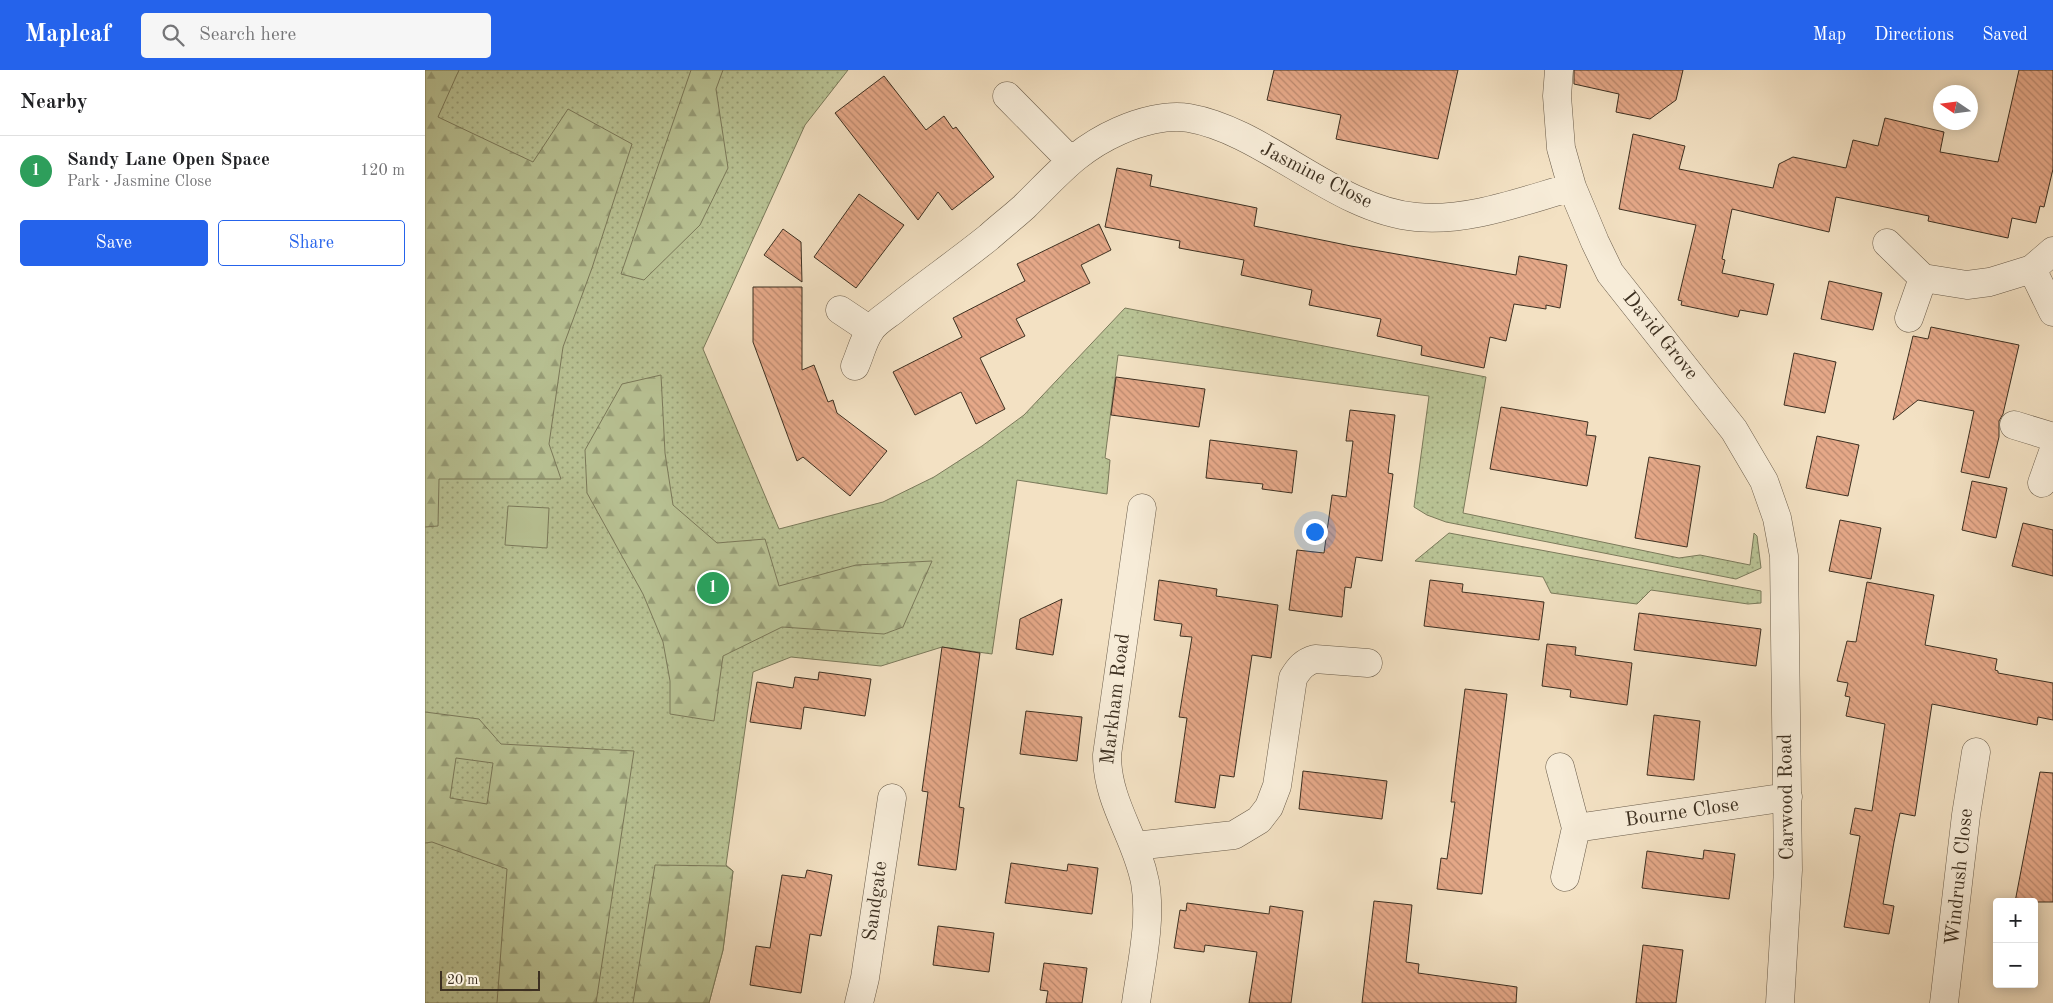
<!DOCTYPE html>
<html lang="en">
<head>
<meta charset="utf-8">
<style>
  :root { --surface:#fff; --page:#f6f6f6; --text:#202124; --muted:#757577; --line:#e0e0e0; --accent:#2563eb }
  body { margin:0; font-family:"Old Standard TT",serif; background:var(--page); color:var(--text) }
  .controls { position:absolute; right:15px; bottom:15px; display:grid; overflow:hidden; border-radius:5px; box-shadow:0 2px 12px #0003 }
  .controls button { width:45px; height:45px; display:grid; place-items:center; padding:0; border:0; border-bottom:1px solid var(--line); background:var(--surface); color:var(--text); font:25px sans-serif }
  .compass { position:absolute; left:1508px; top:15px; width:45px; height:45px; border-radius:50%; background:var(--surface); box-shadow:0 2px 12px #0003; rotate:283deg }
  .scale { position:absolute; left:15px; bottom:12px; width:100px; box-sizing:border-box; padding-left:5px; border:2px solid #3d3021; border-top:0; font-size:14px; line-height:18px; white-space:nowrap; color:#3d3021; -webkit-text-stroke:4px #f7ecd8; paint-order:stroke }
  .you { position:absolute; left:889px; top:461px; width:18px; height:18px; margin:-12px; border:4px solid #fff; border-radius:50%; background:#1a73e8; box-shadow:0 0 0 8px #1a73e833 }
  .badge { display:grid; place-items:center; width:32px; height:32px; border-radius:50%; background:var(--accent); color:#fff; font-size:16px; font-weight:700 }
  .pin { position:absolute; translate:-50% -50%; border:2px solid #fff; box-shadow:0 1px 5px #0006 }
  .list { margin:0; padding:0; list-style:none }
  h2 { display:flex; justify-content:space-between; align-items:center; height:65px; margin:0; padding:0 20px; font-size:21px }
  h2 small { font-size:16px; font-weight:400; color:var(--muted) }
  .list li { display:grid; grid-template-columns:32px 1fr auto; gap:15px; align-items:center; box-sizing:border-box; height:70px; padding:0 20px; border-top:1px solid var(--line) }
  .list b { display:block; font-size:19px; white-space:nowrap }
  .list p { margin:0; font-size:16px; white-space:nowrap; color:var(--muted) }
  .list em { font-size:16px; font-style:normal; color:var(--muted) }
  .actions { display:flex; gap:10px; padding:15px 20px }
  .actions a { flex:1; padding:11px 0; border:1px solid var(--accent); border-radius:5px; text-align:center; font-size:18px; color:var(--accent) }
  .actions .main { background:var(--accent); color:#fff }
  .icon { flex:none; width:28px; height:28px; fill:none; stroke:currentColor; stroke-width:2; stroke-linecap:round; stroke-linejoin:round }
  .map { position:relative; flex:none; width:1628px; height:933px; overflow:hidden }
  header { display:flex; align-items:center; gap:30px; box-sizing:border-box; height:70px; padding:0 25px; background:var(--accent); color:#fff }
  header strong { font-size:24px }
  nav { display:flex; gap:28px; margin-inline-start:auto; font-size:18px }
  .search { width:350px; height:45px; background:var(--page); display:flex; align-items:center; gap:12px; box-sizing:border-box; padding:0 18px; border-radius:5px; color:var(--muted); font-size:19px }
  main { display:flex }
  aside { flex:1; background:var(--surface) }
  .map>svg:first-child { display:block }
</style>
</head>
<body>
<header>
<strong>Mapleaf</strong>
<div class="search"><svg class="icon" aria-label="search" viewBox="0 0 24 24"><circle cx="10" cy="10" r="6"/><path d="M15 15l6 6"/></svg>Search here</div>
<nav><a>Map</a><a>Directions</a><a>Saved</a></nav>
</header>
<main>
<aside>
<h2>Nearby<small></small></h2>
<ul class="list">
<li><span class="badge" style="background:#2e9e5b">1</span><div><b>Sandy Lane Open Space</b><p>Park · Jasmine Close</p></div><em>120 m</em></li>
</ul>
<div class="actions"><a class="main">Save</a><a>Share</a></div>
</aside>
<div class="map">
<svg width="1628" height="933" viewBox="0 0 1628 933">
  <defs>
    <pattern id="grass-dots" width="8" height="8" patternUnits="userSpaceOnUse" patternTransform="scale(1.25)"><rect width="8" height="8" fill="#b9c395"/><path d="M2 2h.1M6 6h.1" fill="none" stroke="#989f79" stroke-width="1.8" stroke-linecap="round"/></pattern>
    <pattern id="forest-firs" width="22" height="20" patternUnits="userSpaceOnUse" patternTransform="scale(1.25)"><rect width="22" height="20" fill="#b9c395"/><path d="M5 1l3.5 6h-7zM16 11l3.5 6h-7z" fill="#989f79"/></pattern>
    <pattern id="building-back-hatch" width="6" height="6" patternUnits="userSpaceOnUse" patternTransform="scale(1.25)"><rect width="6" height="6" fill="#e5a888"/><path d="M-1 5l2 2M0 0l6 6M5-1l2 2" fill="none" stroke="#bb896f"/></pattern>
  </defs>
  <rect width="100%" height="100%" fill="#f3e1c3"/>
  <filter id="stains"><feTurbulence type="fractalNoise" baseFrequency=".004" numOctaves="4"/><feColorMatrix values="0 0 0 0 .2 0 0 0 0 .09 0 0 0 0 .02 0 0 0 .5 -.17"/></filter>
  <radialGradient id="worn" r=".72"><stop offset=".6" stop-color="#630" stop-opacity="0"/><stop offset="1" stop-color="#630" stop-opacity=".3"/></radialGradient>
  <path fill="url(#grass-dots)" stroke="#7b7a5b" d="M0 0H423L380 55 278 279 354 459 458 432 509 407 557 376 599 345 700 238 1061 307 1038 443 1254 488 1275 485 1325 495 1329 463 1332 466 1336 498 1311 509 1021 452 1002 445 989 437 1004 326 693 285 680 388 685 390 682 424 592 410 567 584 517 577 456 596 366 587 328 602 301 795 308 801 298 880 284 933H0Z
    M1024 463 1336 521V533L1323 534 1226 520 1212 534 1126 523 1118 507 990 491Z"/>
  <path fill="url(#forest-firs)" stroke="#7b7a5b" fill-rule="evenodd" d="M0 0H34L13 47 108 92 143 39 207 74 167 198 138 277 124 374 136 409H14L13 456 0 457Z
    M266 0H298L291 19 303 98 275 155 219 210 196 204Z
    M236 305 240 383 248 435 292 473 340 469 354 516 431 495 507 491 478 557 459 564 357 557 298 586 289 651 245 644V611L238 572 218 524 162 423 160 380 197 314Z
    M0 642 54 649 76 674 209 681 171 933H72L82 799 7 772 0 773ZM31 688 68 693 62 734 25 728Z
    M230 795 301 796 308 801 298 880 284 933H208Z"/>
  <path fill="#b9c395" stroke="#7b7a5b" d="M83 436 124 438 122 478 80 475Z"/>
  <path fill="url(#building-back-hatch)" stroke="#3d3021" d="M849 0H1033L1013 89 911 69 916 45 842 30Z
    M1149 0H1258L1251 30 1225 49 1191 42 1194 24 1149 14Z
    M1594 0H1628V99L1619 137 1615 136 1611 153 1587 148 1583 168 1503 151 1504 146 1411 127 1404 162 1307 139 1297 189 1300 190 1297 203 1349 214 1342 245 1315 240 1313 247 1256 235 1257 231 1253 230 1271 155 1194 139 1208 64 1260 76 1254 99 1348 118 1354 94 1368 87 1421 98 1428 70 1453 76 1460 48 1519 62 1515 82 1573 92Z
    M459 6 501 60 519 46 528 59 531 57 569 107 527 140 513 122 493 150 410 43Z
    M692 98 727 105 725 116 832 138 829 156 926 176 1091 205 1094 186 1142 195 1135 238 1121 235V239L1089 234 1081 271 1065 267 1059 298 996 285 997 276 952 266 956 249 884 235 887 220 816 205 819 190 754 178 755 171 680 157Z
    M434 124 479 155 431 218 389 187Z
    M674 154 686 180 656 195 665 213 591 249 600 266 555 288 580 339 551 354 536 322 490 345 468 302 537 267 528 248 600 211 592 194Z
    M358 159 376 172 377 212 339 185Z
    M1404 211 1457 223 1448 260 1396 249Z
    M328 217H377V300L389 295 403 332 408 330 412 343 462 381 425 426 378 387 372 391 328 272Z
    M1506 257 1594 275 1578 344 1574 351V367L1564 408 1536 402 1549 341 1493 330 1468 350 1488 266 1503 269Z
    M1369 283 1411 292 1400 343 1359 335Z
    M691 307 780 319 774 357 686 345Z
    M1076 337 1163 352 1161 365 1171 366 1162 416 1065 399Z
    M925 340 970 345 963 403 968 404 957 491 931 487 926 518 920 517 917 547 864 540 872 480 899 483 907 425 921 427 928 371H921Z
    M1392 366 1434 375 1423 426 1381 418Z
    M785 370 872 381 867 423 837 419 838 414 781 408Z
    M1224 387 1275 396 1262 477 1210 468Z
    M1547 411 1582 418 1571 468 1537 460Z
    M1415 450 1456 458 1446 509 1404 501Z
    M1598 453 1628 460V506L1587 496Z
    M734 510 792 519 791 526 853 535 846 588 827 585 809 707 795 705 790 738 750 732 762 648 754 647 767 567 755 566 757 554 729 550Z
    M1005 510 1038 514 1037 522 1119 532 1114 570 999 556Z
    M1442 512 1509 525 1500 575 1572 589 1570 600 1573 601V603L1628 613V650L1613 647 1612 655 1507 634 1490 746 1475 743 1469 772 1458 834 1469 836 1464 864 1419 857 1435 766 1425 764 1430 738 1447 741 1460 654 1421 646 1425 627 1420 626 1423 613 1412 611 1422 571 1431 572Z
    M637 529 628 585 591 579 595 549Z
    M1214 543 1336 559 1331 596 1209 580Z
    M1122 574 1151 577 1150 585 1207 593 1202 635 1145 627 1146 620 1117 616Z
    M517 577 555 583 534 737 539 738 531 800 493 795 503 722 497 721Z
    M394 602 446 609 440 646 379 637 376 659 325 652 332 612 368 618 370 607 393 610Z
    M1040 619 1082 624 1057 824 1012 819 1016 788 1022 789 1030 732H1026Z
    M601 641 657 647 652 691 595 684Z
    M1229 645 1275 651 1269 710 1222 705Z
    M878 701 962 711 957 749 874 739Z
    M1615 702 1628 703V832H1590Z
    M1279 780 1310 784 1304 829 1217 818 1222 781 1278 789Z
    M586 793 642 801 643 794 673 798 667 844 580 833Z
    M382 800 407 805 396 866 385 864 376 923 325 915 331 876 345 878 357 805 380 808Z
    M949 831 987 835 981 892 994 894 993 903 1092 917 1091 933H937Z
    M762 833 844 844 845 836 878 841 866 933H824L832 882 780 875 779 882 749 878 755 840 761 841Z
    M513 856 569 863 564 902 508 895Z
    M1218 875 1258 880 1251 933H1211Z
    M619 893 662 898 657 933H621L623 921 615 920Z"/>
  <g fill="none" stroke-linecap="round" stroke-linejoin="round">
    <g stroke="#6a5c4a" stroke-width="29">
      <path id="minor" d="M1134 0 1132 26 1136 78 1147 117 1170 172 1185 203 1309 360 1339 411 1352 448 1359 486 1363 800 1355 933
        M582 26 645 90
        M1462 173 1498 208 1542 215 1565 212 1607 199 1628 181
        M1607 199 1628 242
        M415 240 445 260
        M1484 248 1498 208
        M430 296C435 285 438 271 445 261 450 252 463 245 470 239 501 214 533 192 564 167 575 157 588 147 599 137 632 105 651 80 694 61 714 52 742 44 764 48 840 61 911 140 991 147 1044 152 1097 131 1147 117
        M1589 355 1628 367
        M1617 413 1628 382
        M1135 697 1151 758 1140 807
        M1151 758 1363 727
        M710 776 809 765 834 750 844 737 852 716 868 608C874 598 879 592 890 589L943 593
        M434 933 440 908 467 728
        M711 933C716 895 727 851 720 812 711 766 682 733 682 685L717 438
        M1519 933 1541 745 1551 682"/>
    </g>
    <use href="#minor" stroke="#f7ecd8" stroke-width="28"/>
  </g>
  <g text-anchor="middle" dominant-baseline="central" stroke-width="5" stroke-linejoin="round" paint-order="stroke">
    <g font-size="20" fill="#3d3021" stroke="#f7ecd8">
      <text transform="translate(891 106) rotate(27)">Jasmine Close</text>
      <text transform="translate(1235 266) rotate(51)">David Grove</text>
      <text transform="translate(691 629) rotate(-83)">Markham Road</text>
      <text transform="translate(1362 727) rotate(-91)">Carwood Road</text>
      <text transform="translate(1257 743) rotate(-8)">Bourne Close</text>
      <text transform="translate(1535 807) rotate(-84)">Windrush Close</text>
      <text transform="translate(451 831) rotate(-82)">Sandgate</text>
    </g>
  </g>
  <rect width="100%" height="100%" filter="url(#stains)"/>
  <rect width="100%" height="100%" fill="url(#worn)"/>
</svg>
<div class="controls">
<button>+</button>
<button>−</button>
</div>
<svg class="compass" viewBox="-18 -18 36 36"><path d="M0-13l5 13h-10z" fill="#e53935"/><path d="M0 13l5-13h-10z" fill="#757577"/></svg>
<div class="scale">20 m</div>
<div class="you"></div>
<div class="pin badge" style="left:288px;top:518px;background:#2e9e5b">1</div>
</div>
</main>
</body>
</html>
